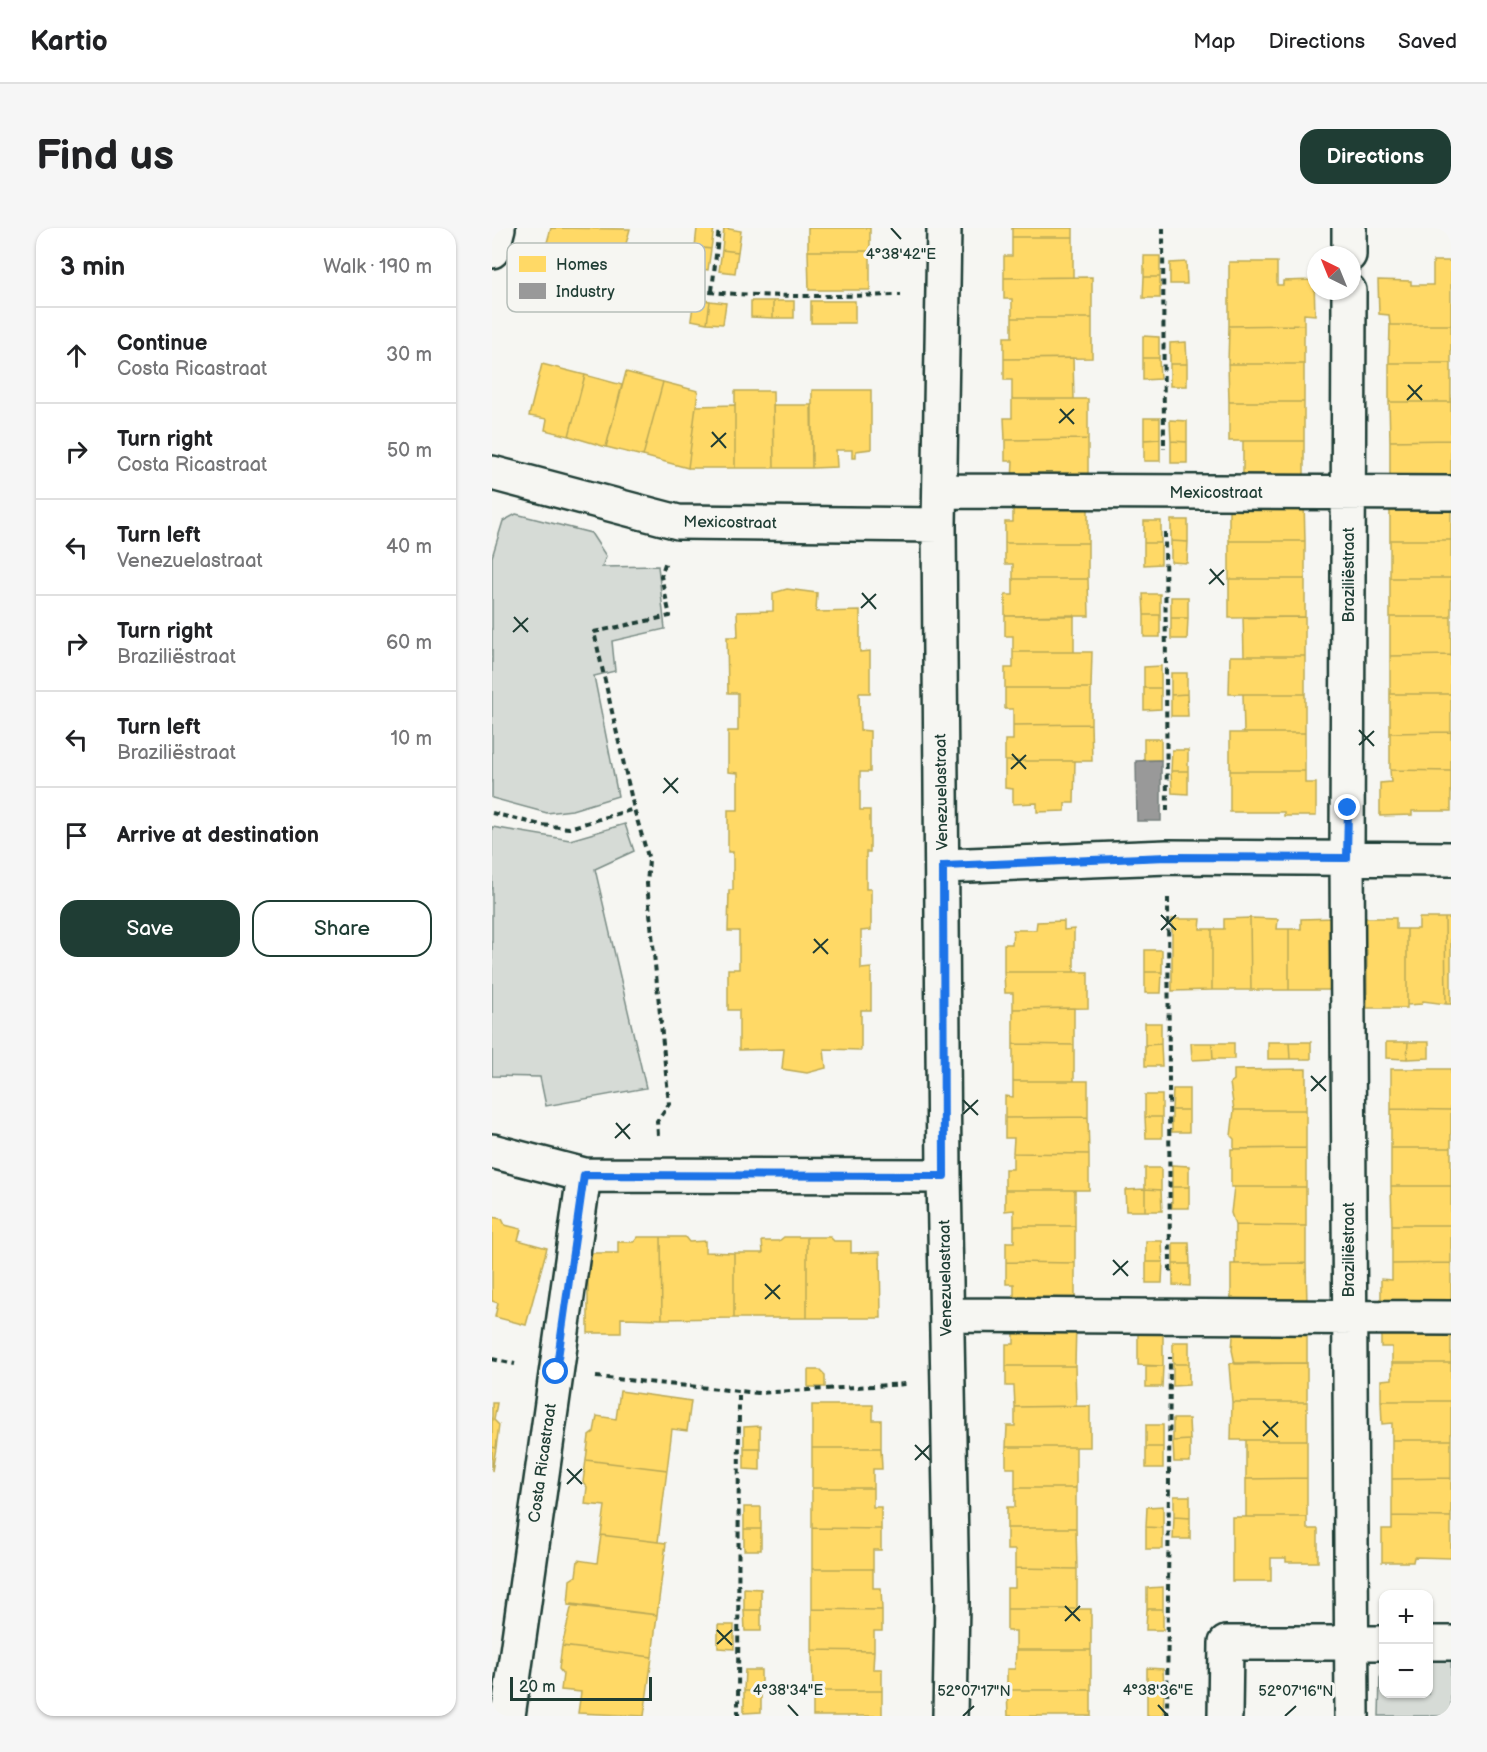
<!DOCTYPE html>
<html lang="en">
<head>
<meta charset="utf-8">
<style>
  :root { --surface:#fff; --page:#f6f6f6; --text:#202124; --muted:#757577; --line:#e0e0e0; --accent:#1f3d34 }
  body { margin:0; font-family:"Balsamiq Sans",sans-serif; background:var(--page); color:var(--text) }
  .controls { position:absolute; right:18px; bottom:18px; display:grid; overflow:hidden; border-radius:12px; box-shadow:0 2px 4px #0004 }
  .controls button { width:54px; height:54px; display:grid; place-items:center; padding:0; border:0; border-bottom:2px solid var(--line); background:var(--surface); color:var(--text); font:30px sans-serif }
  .compass { position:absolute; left:815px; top:18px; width:54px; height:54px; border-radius:50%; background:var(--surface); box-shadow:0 2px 4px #0004; rotate:317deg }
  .scale { position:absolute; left:18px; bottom:15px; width:142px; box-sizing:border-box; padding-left:6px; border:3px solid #1f3d34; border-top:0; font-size:16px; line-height:21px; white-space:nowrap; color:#1f3d34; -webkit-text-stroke:4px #f6f6f2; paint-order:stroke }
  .stop { position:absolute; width:18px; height:18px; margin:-14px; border:4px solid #1a73e8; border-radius:50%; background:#fff }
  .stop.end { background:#1a73e8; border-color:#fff; box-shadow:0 2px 6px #0008 }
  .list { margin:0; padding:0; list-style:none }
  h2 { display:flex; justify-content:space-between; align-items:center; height:78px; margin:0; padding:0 24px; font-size:26px }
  h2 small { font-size:20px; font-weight:400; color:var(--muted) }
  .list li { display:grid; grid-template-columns:39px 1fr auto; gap:18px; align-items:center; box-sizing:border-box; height:96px; padding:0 24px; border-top:2px solid var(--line) }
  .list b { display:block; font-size:22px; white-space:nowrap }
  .list p { margin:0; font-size:20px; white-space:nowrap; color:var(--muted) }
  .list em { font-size:20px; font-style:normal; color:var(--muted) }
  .actions { display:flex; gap:12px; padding:18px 24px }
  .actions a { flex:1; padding:14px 0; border:2px solid var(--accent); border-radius:18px; text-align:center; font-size:21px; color:var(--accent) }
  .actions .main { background:var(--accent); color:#fff }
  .icon { flex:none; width:33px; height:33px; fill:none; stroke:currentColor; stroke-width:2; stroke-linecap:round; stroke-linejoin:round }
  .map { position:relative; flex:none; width:959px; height:1488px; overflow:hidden; border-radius:18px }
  header { display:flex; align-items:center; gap:36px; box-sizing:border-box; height:84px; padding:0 30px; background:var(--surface); border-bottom:2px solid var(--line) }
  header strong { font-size:28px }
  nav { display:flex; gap:33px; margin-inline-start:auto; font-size:21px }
  .intro { display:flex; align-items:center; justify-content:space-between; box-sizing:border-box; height:144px; padding:0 36px }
  h1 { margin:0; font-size:42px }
  .button { padding:15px 27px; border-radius:18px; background:var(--accent); color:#fff; font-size:21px; font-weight:700 }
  main { display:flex; gap:36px; padding:0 36px }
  aside { flex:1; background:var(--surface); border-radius:18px; box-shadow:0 2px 4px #0004 }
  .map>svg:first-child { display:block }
</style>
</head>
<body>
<header>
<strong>Kartio</strong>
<nav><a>Map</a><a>Directions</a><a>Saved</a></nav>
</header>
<div class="intro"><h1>Find us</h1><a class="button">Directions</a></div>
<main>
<aside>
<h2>3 min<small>Walk · 190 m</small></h2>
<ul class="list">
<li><svg class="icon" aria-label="ahead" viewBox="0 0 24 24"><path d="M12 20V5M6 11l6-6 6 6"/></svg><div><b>Continue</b><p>Costa Ricastraat</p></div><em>30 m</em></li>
<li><svg class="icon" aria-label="right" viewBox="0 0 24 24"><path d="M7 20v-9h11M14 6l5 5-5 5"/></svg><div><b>Turn right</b><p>Costa Ricastraat</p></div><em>50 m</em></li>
<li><svg class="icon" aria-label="left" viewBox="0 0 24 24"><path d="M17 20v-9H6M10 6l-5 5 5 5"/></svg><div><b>Turn left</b><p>Venezuelastraat</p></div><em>40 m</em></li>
<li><svg class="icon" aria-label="right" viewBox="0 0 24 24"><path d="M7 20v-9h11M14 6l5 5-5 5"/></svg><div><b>Turn right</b><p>Braziliëstraat</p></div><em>60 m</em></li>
<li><svg class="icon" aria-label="left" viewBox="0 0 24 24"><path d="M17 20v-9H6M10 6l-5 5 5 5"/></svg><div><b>Turn left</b><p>Braziliëstraat</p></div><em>10 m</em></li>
<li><svg class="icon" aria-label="arrive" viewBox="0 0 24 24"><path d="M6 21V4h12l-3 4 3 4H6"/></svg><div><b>Arrive at destination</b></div></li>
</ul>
<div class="actions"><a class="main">Save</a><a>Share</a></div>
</aside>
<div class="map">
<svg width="959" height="1488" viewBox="0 0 959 1488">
  <rect width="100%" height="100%" fill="#f6f6f2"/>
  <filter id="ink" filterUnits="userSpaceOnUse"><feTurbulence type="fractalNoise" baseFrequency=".0167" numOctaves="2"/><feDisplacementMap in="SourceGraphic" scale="12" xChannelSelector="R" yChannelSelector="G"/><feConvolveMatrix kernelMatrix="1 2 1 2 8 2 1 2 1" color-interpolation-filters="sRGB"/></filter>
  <g filter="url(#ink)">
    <path fill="#d6dbd6" stroke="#7a8c85" stroke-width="1.5" d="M24 286 99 305 114 328 110 339 166 338 173 401 120 413 123 443 102 448 126 568 80 582 55 585 0 570V329L11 293Z
      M133 596 142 623 103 641 154 860 54 878 48 849 0 848V599L78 612Z
      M937 1432 959 1433V1488H887L888 1450 891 1445 892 1466H936Z"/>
    <path fill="#ffd966" stroke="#bcaa57" stroke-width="1.5" d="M59 0 138 1 128 38 54 18Z
      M205 0H222L219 21 203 19Z
      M232 0 249 3 246 24 230 22Z
      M316 0H378V23H316Z
      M520 0H581V9H520Z
      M520 9H581V49L512 50V28H520Z
      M203 19 219 21 216 42 200 40Z
      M230 22 246 24 243 45 227 43Z
      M316 23H378V62H317Z
      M652 28H668V49H652Z
      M941 33H959V97H898L897 87 887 86 886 52 919 53V57H941Z
      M694 34 695 56H678V35Z
      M737 34H785V57H791V53L822 52 823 87 812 86V97L737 98Z
      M600 49V90H520V71H512V50Z
      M652 49H668V70H651Z
      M202 71 218 73 215 95 199 92Z
      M218 73 234 75 231 96 215 95Z
      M259 73H281V90L259 89Z
      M281 73H302V90H281Z
      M319 73H363V95H319Z
      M520 90H600V130L512 131V109H520Z
      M812 97V136H736L737 98Z
      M898 97H959V135H897Z
      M651 108 667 109V130H651Z
      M694 114 695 136H678V115Z
      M581 130 582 171H520V152H512V131Z
      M651 130H667L668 151 651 152Z
      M897 135H959V174H897Z
      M50 136 93 147 77 208 53 202 55 191 37 188Z
      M678 136H695V158H678Z
      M736 136H812V174H737Z
      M134 144 171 154 151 228 114 219Z
      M93 147 130 157 114 219 77 208Z
      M171 154 206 163 196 240 151 228Z
      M320 162H379V221L364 223V230H360V222H344L345 239 320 240Z
      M243 163H281L282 240H243Z
      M520 171H596V211L513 212 512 190H520Z
      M737 174H812V213H737Z
      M897 174H959V212L898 213Z
      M243 177V240H196L204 178Z
      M281 177H319L320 240H282Z
      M652 190H668V211L652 212Z
      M678 192 695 193V214L679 213Z
      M596 211V254H520L521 233H513V212Z
      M668 211V233H652V212Z
      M959 212V253H898V213Z
      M679 213 695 214V235H679Z
      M751 213H812V254L751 253Z
      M898 271 959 272V312H898Z
      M596 272V315H513V294H521V273Z
      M737 272H812L813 313H737Z
      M679 292H696V314L679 313Z
      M652 293H669V315H652Z
      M898 312H959V350H898Z
      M679 313 696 314 695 335 679 334Z
      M737 313H813V351H737Z
      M513 315H596V351H521V336H513Z
      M652 315H669V336L652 337Z
      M898 350H959V389H898Z
      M521 351H596L597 388H513V367H521Z
      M737 351H813V389L737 390Z
      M295 361 325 365 324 384 368 383V424L378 423V465H367L368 502 378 503V544H368V582H378V624H374V661H379V702L369 703V741L379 740V782H369V822L332 821 334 840 315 845 290 841 292 821 247 822V782H236V741H247V703H236L237 662H241V624H236V582H246V545L236 544V503H246V465H236L235 409H246L245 384 281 383V365Z
      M651 366H668V387H652Z
      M679 369H696V390H679Z
      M582 387V424H521V408H513V388Z
      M652 387H668V409H652Z
      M751 389H813V428H752Z
      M898 389H959V427L898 428Z
      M679 390H696L695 411H679Z
      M521 424H600L599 460H513V440H521Z
      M959 427V466H898V428Z
      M738 428H813V466H737Z
      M669 438V460H652V439Z
      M679 445H695V466L679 467Z
      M513 460H599V496L521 497V481H513Z
      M652 460H669V481L652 482Z
      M695 466 696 488H679V467Z
      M751 466H813V505H752Z
      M898 466H959V504L898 505Z
      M599 496 600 533H513V512H521V497Z
      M959 504V543L898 542V505Z
      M738 505H813V543H738Z
      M652 511H669V532H652Z
      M680 522H696V543H679Z
      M513 533H583L582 575H573V583L545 584V575L521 576V561L513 560Z
      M898 542 959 543V583H920V587L888 588V555L899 554Z
      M679 543H696V566L680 565Z
      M738 543H813V555H824V588H792V584H738Z
      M758 690 786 691 785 701H797V762H759Z
      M758 690 759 762H720V701H732V691Z
      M842 690V722H838V762H797V701H809V691Z
      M870 690H904V701H915V780H875V722H871Z
      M927 690H953L954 776 931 773 930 776 915 777V701H927Z
      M953 690H959V776H954Z
      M680 691H709L708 701H720V762L680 763Z
      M572 693V702L582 701V744H512V716H520L521 702H544L545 694Z
      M653 722H670V744H653Z
      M512 744H596V780L521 781V765H513Z
      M653 744H670L669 765H653Z
      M582 780V817L521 816V781Z
      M653 795H669V816L653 817Z
      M776 814H797L798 831H776Z
      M797 814H819V831H798Z
      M894 814H916L915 831 894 830Z
      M916 814H937V830L915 831Z
      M699 815H720L721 831 700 832Z
      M720 815H742V831H721Z
      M521 816 582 817V853H521Z
      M669 816 670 838H653V817Z
      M814 841V882H742L738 855 742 852V842Z
      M899 841H959V882L899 881Z
      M521 853H596V889L513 890V868L521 869Z
      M681 861H697V882H680Z
      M653 867H670V889H653Z
      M899 881 959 882V920H899Z
      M680 882H697V904H680Z
      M742 882H814V920L742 921V911L739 908Z
      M596 889 597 926 521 925 522 910H513V890Z
      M653 889H670V910H654Z
      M814 920V959H739V921Z
      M899 920H959V958H899Z
      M521 925 597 926V962H513V941H521Z
      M680 937 697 938V959H680Z
      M653 940H669V962L653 961Z
      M899 958H959V997H900Z
      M680 959H697V980H680Z
      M742 959H814V998L743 997 739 985Z
      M653 961 669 962 670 983H653Z
      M653 961V983H634L633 962Z
      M513 962H583V998H522V982L513 983Z
      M0 989 10 991 13 997 29 1001 26 1012 55 1020 34 1097 3 1089 6 1075 0 1073Z
      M743 997 814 998V1035L743 1036Z
      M900 997H959V1035L900 1036Z
      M522 998H583V1035L514 1034V1014H522Z
      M146 1009H169L170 1091 129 1090V1105H96V1025H126V1014H142Z
      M169 1009H193L197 1014 213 1013V1024L242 1025V1090L170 1091Z
      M292 1009H315V1090H242V1025H271L270 1013H287Z
      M315 1009H338L342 1013H359V1025L388 1024 389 1090H315Z
      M654 1013H670L671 1034H654Z
      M681 1015H697L698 1036H681Z
      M514 1034 583 1035V1077H522V1056H514Z
      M654 1034H671L670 1055H654Z
      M814 1035 815 1076H739V1036Z
      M959 1035V1076H889V1051L900 1052V1036Z
      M681 1036H698V1058L681 1057Z
      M815 1094V1135L743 1136 740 1122 742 1095Z
      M889 1094H959V1135H900V1119H889Z
      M584 1095 583 1138H514V1116H522V1096Z
      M671 1095V1138L646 1137V1096Z
      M681 1114H697V1136H681Z
      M740 1135H815V1174H740L737 1137Z
      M900 1135H959V1173H889V1152L900 1151Z
      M681 1136H697V1157L681 1158Z
      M514 1138H583L584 1178 523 1179 522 1158H514Z
      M654 1138H671L670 1159H654Z
      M316 1142H328L333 1147V1159H316Z
      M128 1163 199 1173 195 1203 180 1201 175 1242 94 1232 97 1208 102 1204 105 1188 124 1191Z
      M889 1173H959V1212H900V1195L890 1196Z
      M740 1174H815V1212H739Z
      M0 1175H5L2 1192 7 1197 4 1220 0 1219Z
      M320 1177H381V1192H389V1220H320Z
      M598 1178V1219H514L515 1198H523V1179Z
      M681 1191H697L698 1212 681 1213Z
      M654 1197H671V1219H654Z
      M268 1198V1220H252V1199Z
      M698 1212V1234H682L681 1213Z
      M754 1212H815V1250L754 1251Z
      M900 1212H959V1250L900 1251Z
      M0 1219 4 1220 0 1243Z
      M514 1219H584V1260H523V1240H514Z
      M654 1219H671V1240H654Z
      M252 1220H268V1242L252 1241Z
      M320 1220H389L390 1241H381V1260H320Z
      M94 1232 175 1242 166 1314 109 1307 113 1278 93 1276 95 1259 91 1254Z
      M815 1250V1289H754V1251Z
      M959 1250V1289L900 1288V1251Z
      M320 1260H381V1279H389V1301L320 1300Z
      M523 1260H584V1300H515V1279H523Z
      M682 1268H698V1290L682 1289Z
      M671 1278V1300L654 1299 655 1279Z
      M252 1279H269V1301H252Z
      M900 1288 959 1289V1330L922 1329 921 1334H890V1301H900Z
      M682 1289 698 1290V1311H681Z
      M740 1289H815V1301H826V1334H794V1330H779V1353H740Z
      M654 1299 671 1300V1321H654Z
      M320 1300 389 1301V1322H381V1341H320Z
      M515 1300H584L585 1341 523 1340V1322H515Z
      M252 1301H269V1322H252Z
      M109 1307 174 1315 165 1387 76 1377 78 1352 84 1348 86 1332 105 1335Z
      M523 1340 585 1341V1381H515V1360H523Z
      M320 1341H381V1360H389L390 1382 320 1381Z
      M671 1359V1381H655V1360Z
      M252 1360 269 1361V1382H252Z
      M80 1376 165 1387 160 1429 70 1418Z
      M320 1381 390 1382V1403H382V1423L320 1422Z
      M515 1381H599V1422H524V1403H515Z
      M655 1381H671V1402H654Z
      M252 1382H269V1403H253Z
      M226 1397H242V1421L226 1420Z
      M70 1418 160 1429 152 1488 86 1485 89 1464 69 1462 71 1446 67 1441Z
      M320 1422 382 1423 381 1441H390V1463H321Z
      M524 1422H599V1462H515V1441H523Z
      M655 1440 671 1441 672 1462H655Z
      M253 1442H269V1463H252Z
      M515 1462H599V1488H516Z
      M655 1462H672L671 1488H655Z
      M252 1463H269V1484L252 1485Z
      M321 1463H390V1488H321Z"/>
    <path fill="#999" stroke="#747d7b" stroke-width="1.5" d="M669 532V593H645L644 533Z"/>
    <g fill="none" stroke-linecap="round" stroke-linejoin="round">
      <g stroke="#1f3d34" stroke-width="38">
        <path id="minor" d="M452 0 447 297 452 948 460 1372 458 1488
          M0 23 6 0
          M857 27V0
          M857 63 855 630 860 1488
          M0 245 186 294 447 297
          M448 263 959 265
          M451 638 675 629 959 631
          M0 923 92 947 452 948
          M455 1087 959 1090
          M936 1415H959
          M16 1488 92 947
          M733 1488 734 1415H892"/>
      </g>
      <path stroke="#1f3d34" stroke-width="4" stroke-dasharray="6 4.5" stroke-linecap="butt" d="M671 0 672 221
        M44 22C98 37 153 57 208 63 275 70 342 68 409 67
        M220 63 227 0
        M673 304 675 587
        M0 585 49 597 77 600 142 581
        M676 670 678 1046
        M166 907 165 893 177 876 155 656 157 632 142 581 102 404 178 388 169 348 174 333
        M0 1131 23 1136
        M104 1149 267 1165 414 1156
        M246 1488 247 1163
        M675 1488 678 1129"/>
      <use href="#minor" stroke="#f6f6f2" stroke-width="33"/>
    </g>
  </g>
  <g fill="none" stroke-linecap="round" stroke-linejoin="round" filter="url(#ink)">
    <path stroke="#1a73e8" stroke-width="8" d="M64 1144 92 947 452 948 451 638 675 629 855 630 856 580"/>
  </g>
  <path fill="none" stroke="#1f3d34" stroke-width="2" d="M399 0 409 11M916 157 930 172M915 172 930 157M568 181 582 196M567 195 582 181M220 204 234 220M219 219 234 205M718 341 732 357M717 356 732 342M370 365 384 381M369 380 384 366M22 389 36 404M21 404 36 390M867 502 882 518M867 517 882 503M520 526 534 541M519 541 534 527M172 550 186 565M171 565 186 550M669 687 684 702M669 702 684 687M322 711 336 726M321 725 336 711M819 848 834 863M819 863 834 848M471 872 486 887M471 886 486 872M124 895 138 911M123 910 138 896M621 1032 636 1048M621 1047 636 1033M273 1056 288 1071M273 1071 288 1057M771 1193 786 1209M771 1208 786 1194M423 1217 438 1232M423 1232 438 1217M75 1241 90 1256M75 1256 90 1241M573 1378 588 1393M573 1393 588 1378M225 1402 240 1417M225 1416 240 1402M296 1477 306 1488M666 1477 676 1488M471 1488 482 1478M793 1488 804 1478"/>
  <g text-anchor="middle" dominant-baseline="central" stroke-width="6" stroke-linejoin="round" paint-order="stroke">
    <g font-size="16" fill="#1f3d34" stroke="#f6f6f2">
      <text x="724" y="265">Mexicostraat</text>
      <text transform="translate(238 295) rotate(1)">Mexicostraat</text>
      <text transform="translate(857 347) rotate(-90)">Braziliëstraat</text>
      <text transform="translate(450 564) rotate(-91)">Venezuelastraat</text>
      <text transform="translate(857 1022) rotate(-90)">Braziliëstraat</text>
      <text transform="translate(454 1050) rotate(-91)">Venezuelastraat</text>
      <text transform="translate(51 1235) rotate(-82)">Costa Ricastraat</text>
    </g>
  </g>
  <rect x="15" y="15" width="198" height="69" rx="9" fill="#f6f6f2" stroke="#b6beb9" stroke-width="1.5"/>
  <rect x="27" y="28" width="27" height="16" fill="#ffd966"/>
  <rect x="27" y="55" width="27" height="16" fill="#999"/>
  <g font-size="16" fill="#1f3d34">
    <text x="64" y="42">Homes</text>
    <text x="64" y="69">Industry</text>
  </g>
  <g font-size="15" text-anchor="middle" fill="#1f3d34" stroke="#f6f6f2" stroke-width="6" stroke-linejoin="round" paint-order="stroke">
    <text x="409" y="31">4°38'42"E</text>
    <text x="296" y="1467">4°38'34"E</text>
    <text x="666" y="1467">4°38'36"E</text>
    <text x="482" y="1468">52°07'17"N</text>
    <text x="804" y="1468">52°07'16"N</text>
  </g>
</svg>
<div class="controls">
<button>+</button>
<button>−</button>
</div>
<svg class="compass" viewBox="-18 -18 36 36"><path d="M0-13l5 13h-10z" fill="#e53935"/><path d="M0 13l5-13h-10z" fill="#757577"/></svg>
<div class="scale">20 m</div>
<div class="stop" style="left:64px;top:1144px"></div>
<div class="stop end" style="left:856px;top:580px"></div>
</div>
</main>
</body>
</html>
